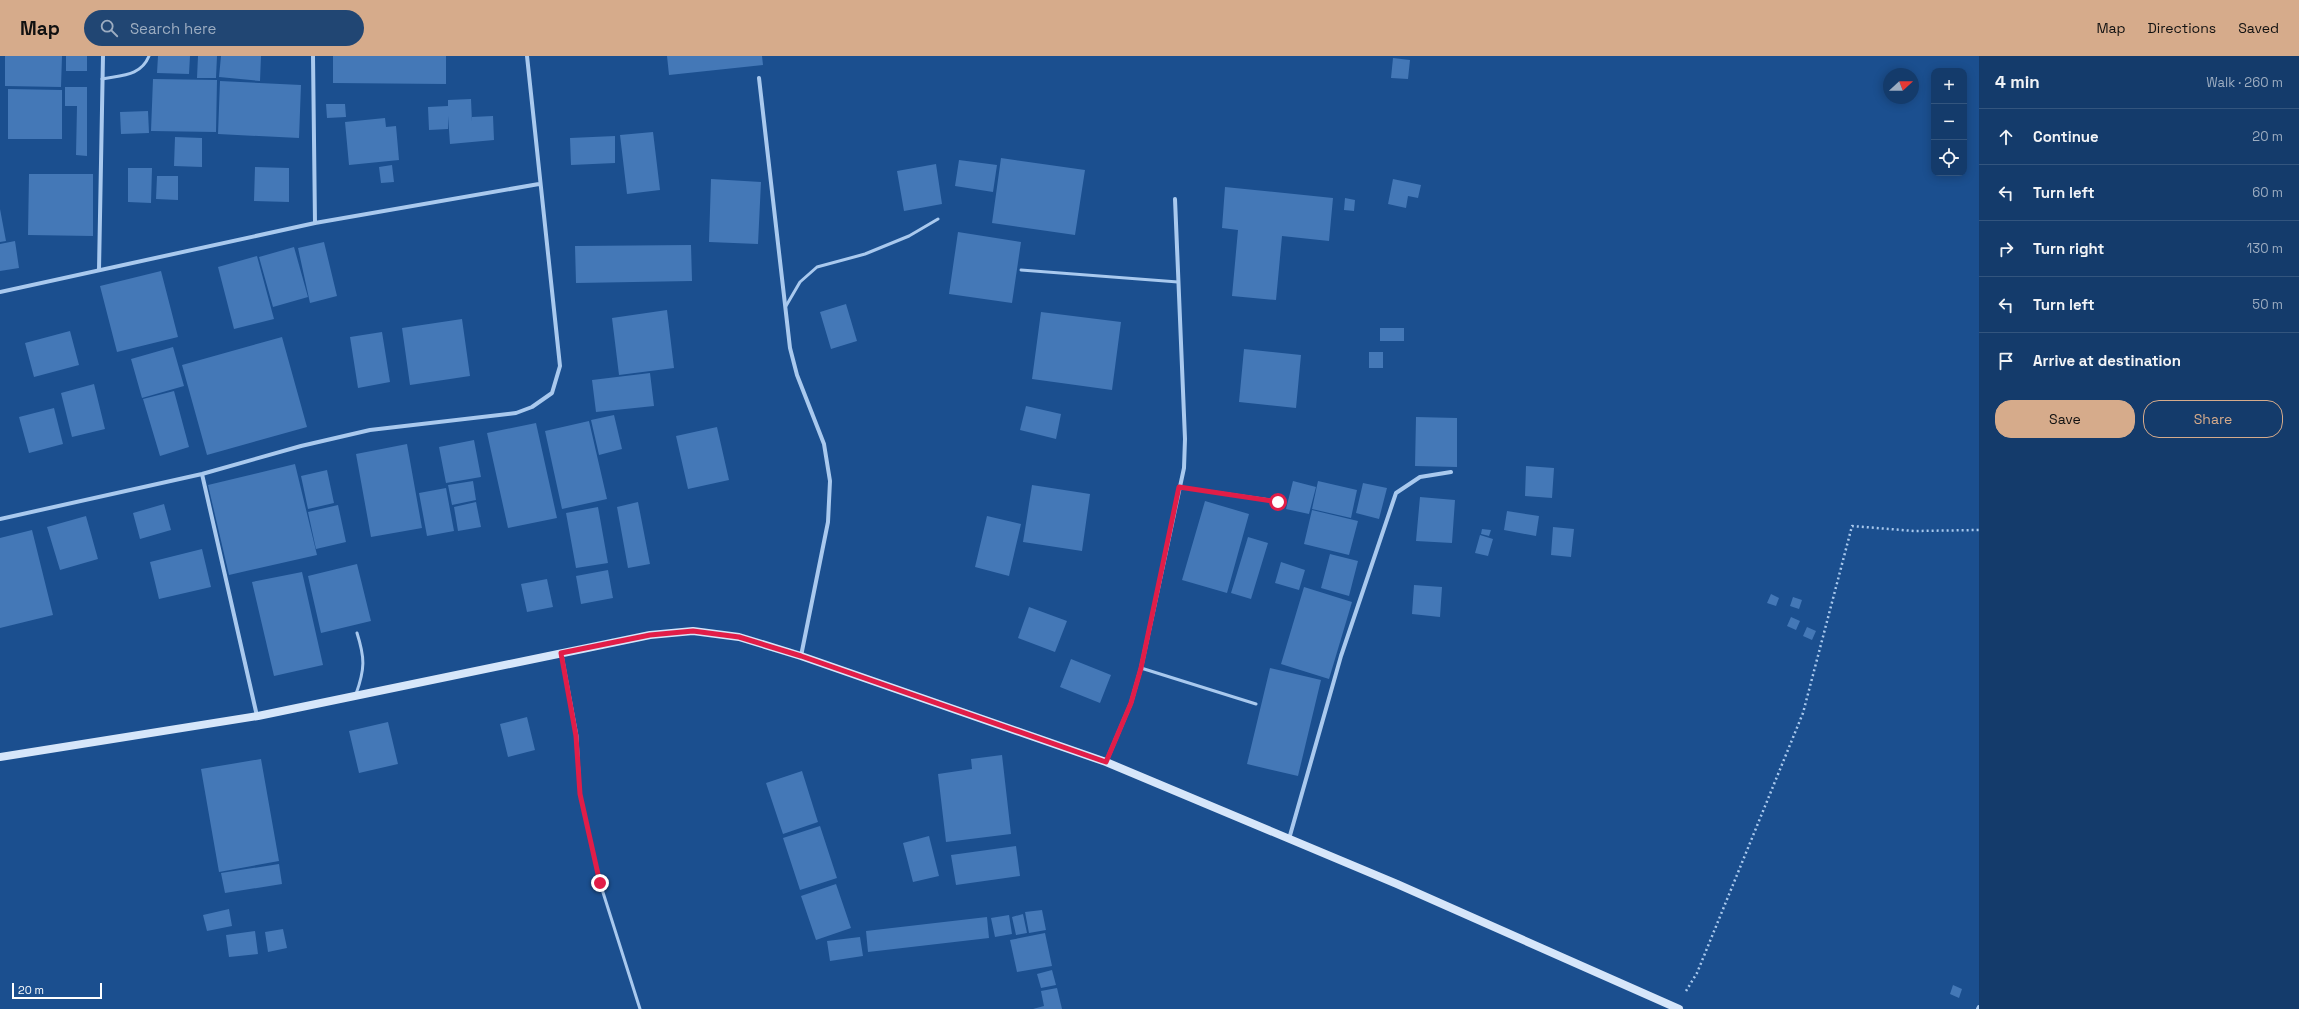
<!DOCTYPE html>
<html lang="en">
<head>
<meta charset="utf-8">
<style>
  :root { --surface:#143b6b; --page:#214673; --text:#f1f3f6; --muted:#9dadc1; --line:#33557e; --accent:#d6ab8b }
  body { margin:0; font-family:"Space Grotesk",sans-serif; background:var(--page); color:var(--text) }
  .controls { position:absolute; right:12px; top:12px; display:grid; overflow:hidden; border-radius:8px; box-shadow:0 2px 10px #0003 }
  .controls button { width:36px; height:36px; display:grid; place-items:center; padding:0; border:0; border-bottom:1px solid var(--line); background:var(--surface); color:var(--text); font:20px sans-serif }
  .compass { position:absolute; left:1883px; top:12px; width:36px; height:36px; border-radius:50%; background:var(--surface); box-shadow:0 2px 10px #0003; rotate:69deg }
  .scale { position:absolute; left:12px; bottom:10px; width:90px; box-sizing:border-box; padding-left:4px; border:2px solid #fff; border-top:0; font-size:11px; line-height:14px; white-space:nowrap; color:#fff; -webkit-text-stroke:3px #1b4f8f; paint-order:stroke }
  .stop { position:absolute; width:12px; height:12px; margin:-9px; border:3px solid #e11d48; border-radius:50%; background:#fff }
  .stop.end { background:#e11d48; border-color:#fff; box-shadow:0 1px 4px #0008 }
  .list { margin:0; padding:0; list-style:none }
  h2 { display:flex; justify-content:space-between; align-items:center; height:52px; margin:0; padding:0 16px; font-size:17px }
  h2 small { font-size:13px; font-weight:400; color:var(--muted) }
  .list li { display:grid; grid-template-columns:26px 1fr auto; gap:12px; align-items:center; box-sizing:border-box; height:56px; padding:0 16px; border-top:1px solid var(--line) }
  .list b { display:block; font-size:15px; white-space:nowrap }
  .list em { font-size:13px; font-style:normal; color:var(--muted) }
  .actions { display:flex; gap:8px; padding:12px 16px }
  .actions a { flex:1; padding:9px 0; border:1px solid var(--accent); border-radius:16px; text-align:center; font-size:14px; color:var(--accent) }
  .actions .main { background:var(--accent); color:#111 }
  .icon { flex:none; width:22px; height:22px; fill:none; stroke:currentColor; stroke-width:2; stroke-linecap:round; stroke-linejoin:round }
  .map { position:relative; flex:none; width:1979px; height:953px; overflow:hidden }
  header { display:flex; align-items:center; gap:24px; box-sizing:border-box; height:56px; padding:0 20px; background:var(--accent); color:#111 }
  header strong { font-size:19px }
  nav { display:flex; gap:22px; margin-inline-start:auto; font-size:14px }
  .search { width:280px; height:36px; background:var(--page); display:flex; align-items:center; gap:10px; box-sizing:border-box; padding:0 14px; border-radius:22px; color:var(--muted); font-size:15px }
  main { display:flex }
  aside { flex:1; background:var(--surface) }
  .map>svg:first-child { display:block }
</style>
</head>
<body>
<header>
<strong>Map</strong>
<div class="search"><svg class="icon" aria-label="search" viewBox="0 0 24 24"><circle cx="10" cy="10" r="6"/><path d="M15 15l6 6"/></svg>Search here</div>
<nav><a>Map</a><a>Directions</a><a>Saved</a></nav>
</header>
<main>
<div class="map">
<svg width="1979" height="953" viewBox="0 0 1979 953">
  <rect width="100%" height="100%" fill="#1b4f8f"/>
  <path fill="#4478b7" d="M5 0H62L61 31 5 30Z
    M66 0H87V15H66Z
    M158 0H190L189 18 157 17Z
    M198 0H217L216 22H197Z
    M221 0H261L260 25 219 21Z
    M333 0H446V28L333 27Z
    M667 0H762L763 9 669 19Z
    M1393 2 1410 4 1408 23 1391 22Z
    M153 23 217 24 216 76 151 75Z
    M220 25 301 29 299 82 218 78Z
    M65 31H87V100L76 99 77 50H65Z
    M8 33 62 34V83H8Z
    M471 43 472 66V61L493 60 494 84 450 88 448 60V73L429 74 428 51 448 50V44Z
    M326 48H345L346 61 327 62Z
    M148 55 149 77 121 78 120 56Z
    M385 62 386 71 396 70 399 104 349 109 345 66Z
    M653 76 660 134 627 138 620 79Z
    M615 80V107L571 109 570 82Z
    M175 81 202 82V111L174 110Z
    M1001 102 1085 114 1075 179 992 167Z
    M959 104 997 109 993 136 955 130Z
    M936 108 942 148 904 155 897 115Z
    M392 109 394 126 381 127 379 111Z
    M255 111 289 112V146L254 145Z
    M128 112H152L151 147 128 146Z
    M29 118H93V180L28 179Z
    M157 120H178V144L156 143Z
    M711 123 761 126 758 188 709 186Z
    M1393 123 1421 129 1418 142 1408 140 1406 152 1388 148Z
    M1225 131 1333 142 1329 185 1282 180 1276 244 1232 240 1238 174 1222 172Z
    M1345 142 1355 144 1354 155 1344 154Z
    M0 153 6 185 0 186Z
    M958 176 1021 186 1012 247 949 238Z
    M15 185 19 212 0 215V188Z
    M324 186 337 240 310 247 298 192Z
    M691 189 692 225 576 227 575 190Z
    M294 191 308 241 273 251 259 201Z
    M257 200 274 263 234 273 218 211Z
    M161 215 178 281 117 296 100 230Z
    M846 248 857 285 831 293 820 256Z
    M667 254 674 312 619 319 612 262Z
    M1041 256 1121 266 1112 334 1032 323Z
    M462 263 470 320 410 329 402 272Z
    M1380 272H1404V285H1380Z
    M70 275 79 309 34 321 25 287Z
    M382 276 390 326 358 332 350 281Z
    M282 281 307 371 207 399 182 309Z
    M173 291 184 330 142 342 131 303Z
    M1244 293 1301 299 1296 352 1239 346Z
    M1369 296H1383V312H1369Z
    M650 317 654 350 596 356 592 324Z
    M94 328 105 373 72 381 61 337Z
    M174 335 189 391 160 400 143 343Z
    M1026 350 1061 358 1056 383 1020 374Z
    M54 352 63 388 29 397 19 361Z
    M614 359 622 393 599 399 591 364Z
    M1416 361 1457 362V411L1415 410Z
    M589 365 607 443 562 453 545 375Z
    M536 367 557 462 508 472 487 377Z
    M717 371 729 424 688 433 676 380Z
    M474 384 481 421 446 427 439 391Z
    M407 388 422 472 371 481 356 398Z
    M295 408 317 499 229 519 208 429Z
    M1526 410 1554 412 1552 442 1525 440Z
    M327 414 334 447 308 453 301 420Z
    M473 425 476 444 452 449 448 429Z
    M1293 425 1316 431 1309 458 1286 453Z
    M1318 425 1357 434 1351 462 1312 453Z
    M1363 427 1387 432 1379 463 1356 457Z
    M1032 429 1090 438 1082 495 1023 486Z
    M446 432 454 475 427 480 419 437Z
    M1420 441 1455 444 1452 487 1416 485Z
    M1205 445 1249 458 1227 537 1182 524Z
    M476 446 481 471 458 475 454 451Z
    M638 446 650 508 628 512 617 451Z
    M164 448 171 474 140 483 133 457Z
    M338 449 346 486 316 493 308 456Z
    M598 451 608 507 576 512 566 457Z
    M1312 454 1358 465 1349 499 1304 488Z
    M1507 455 1539 460 1536 480 1504 474Z
    M86 460 98 503 60 514 47 471Z
    M987 460 1021 468 1009 520 975 511Z
    M1553 471 1574 473 1571 501 1551 499Z
    M1482 473 1491 474 1489 480 1481 478Z
    M32 474 53 559 0 572V482Z
    M1480 479 1493 483 1488 500 1475 497Z
    M1248 481 1268 487 1251 543 1231 537Z
    M202 493 211 531 159 543 150 506Z
    M1330 498 1358 505 1349 540 1321 532Z
    M1281 506 1305 514 1299 534 1275 527Z
    M357 508 371 565 321 577 308 520Z
    M608 514 613 542 581 548 576 520Z
    M302 516 323 609 274 620 252 526Z
    M547 523 553 551 527 556 521 528Z
    M1414 529 1442 531 1440 561 1412 558Z
    M1304 531 1352 546 1329 623 1281 608Z
    M1771 538 1779 542 1776 550 1767 547Z
    M1793 541 1802 544 1799 553 1790 550Z
    M1029 551 1067 565 1055 596 1018 582Z
    M1791 561 1800 565 1796 574 1787 570Z
    M1807 571 1816 575 1812 584 1803 580Z
    M1071 603 1111 619 1100 647 1060 631Z
    M1270 612 1321 624 1298 720 1247 708Z
    M527 661 535 694 508 701 500 668Z
    M388 666 398 708 359 717 349 675Z
    M1002 699 1011 778 946 786 938 718 972 713 971 703Z
    M261 703 279 805 219 816 201 713Z
    M802 715 818 766 783 778 766 727Z
    M820 770 837 822 800 834 783 782Z
    M929 780 939 820 913 826 903 787Z
    M1016 790 1020 820 956 829 951 799Z
    M279 808 282 828 225 837 221 817Z
    M836 828 851 872 816 884 801 840Z
    M229 853 232 870 207 875 203 859Z
    M1042 854 1046 874 1029 877 1025 856Z
    M1023 858 1027 877 1016 879 1012 861Z
    M1009 859 1012 878 995 881 991 862Z
    M987 861 989 882 868 896 866 875Z
    M283 873 287 892 268 896 265 876Z
    M255 875 258 898 229 901 226 879Z
    M1045 877 1052 910 1017 916 1010 884Z
    M860 881 863 900 830 905 827 885Z
    M1052 914 1056 929 1041 932 1037 918Z
    M1953 929 1962 933 1959 942 1950 938Z
    M1057 932 1062 953H1033L1044 950 1041 935Z"/>
  <g fill="none" stroke-linecap="round" stroke-linejoin="round">
    <path stroke="#a9c9ee" stroke-width="2.5" stroke-dasharray="2 3" stroke-linecap="butt" d="M1686 935 1697 917 1803 657 1852 470 1914 475 1979 474"/>
    <path stroke="#a9c9ee" stroke-width="3" d="M102 23C122 19 141 20 149 0
      M1021 214 1178 226
      M786 250 800 226 817 211 865 198 909 180 938 163
      M1179 431 1278 445
      M562 599 577 680 580 738 600 827 640 953
      M1141 612 1256 648
      M356 638C365 613 365 602 357 577"/>
    <path stroke="#a9c9ee" stroke-width="4" d="M313 0 315 167
      M759 22 790 292 797 319 824 388 830 425 828 466 801 600
      M99 214 103 0
      M0 236 315 167 539 128
      M202 418 257 660
      M0 463 202 418 301 390 370 374 516 357 532 351 552 337 560 310 527 0
      M1106 706 1131 647 1141 612 1184 412 1185 383 1175 143
      M1289 783 1341 600 1396 437 1420 421 1451 416
      M1978 953 1979 951"/>
    <path stroke="#d6e6fa" stroke-width="8" d="M0 701 258 660 650 579 693 575 739 581 801 600 1106 706 1397 828 1679 953"/>
  </g>
  <g fill="none" stroke-linecap="round" stroke-linejoin="round">
    <path stroke="#e11d48" stroke-width="5" d="M600 827 580 738 576 680 561 597 650 579 693 575 739 581 801 600 1106 706 1131 647 1141 612 1179 431 1278 446"/>
  </g>
</svg>
<div class="controls">
<button>+</button>
<button>−</button>
<button><svg class="icon" aria-label="locate" viewBox="0 0 24 24"><circle cx="12" cy="12" r="6"/><path d="M12 2v4M12 18v4M2 12h4M18 12h4"/></svg></button>
</div>
<svg class="compass" viewBox="-18 -18 36 36"><path d="M0-13l5 13h-10z" fill="#e53935"/><path d="M0 13l5-13h-10z" fill="#9dadc1"/></svg>
<div class="scale">20 m</div>
<div class="stop" style="left:1278px;top:446px"></div>
<div class="stop end" style="left:600px;top:827px"></div>
</div>
<aside>
<h2>4 min<small>Walk · 260 m</small></h2>
<ul class="list">
<li><svg class="icon" aria-label="ahead" viewBox="0 0 24 24"><path d="M12 20V5M6 11l6-6 6 6"/></svg><div><b>Continue</b></div><em>20 m</em></li>
<li><svg class="icon" aria-label="left" viewBox="0 0 24 24"><path d="M17 20v-9H6M10 6l-5 5 5 5"/></svg><div><b>Turn left</b></div><em>60 m</em></li>
<li><svg class="icon" aria-label="right" viewBox="0 0 24 24"><path d="M7 20v-9h11M14 6l5 5-5 5"/></svg><div><b>Turn right</b></div><em>130 m</em></li>
<li><svg class="icon" aria-label="left" viewBox="0 0 24 24"><path d="M17 20v-9H6M10 6l-5 5 5 5"/></svg><div><b>Turn left</b></div><em>50 m</em></li>
<li><svg class="icon" aria-label="arrive" viewBox="0 0 24 24"><path d="M6 21V4h12l-3 4 3 4H6"/></svg><div><b>Arrive at destination</b></div></li>
</ul>
<div class="actions"><a class="main">Save</a><a>Share</a></div>
</aside>
</main>
</body>
</html>
